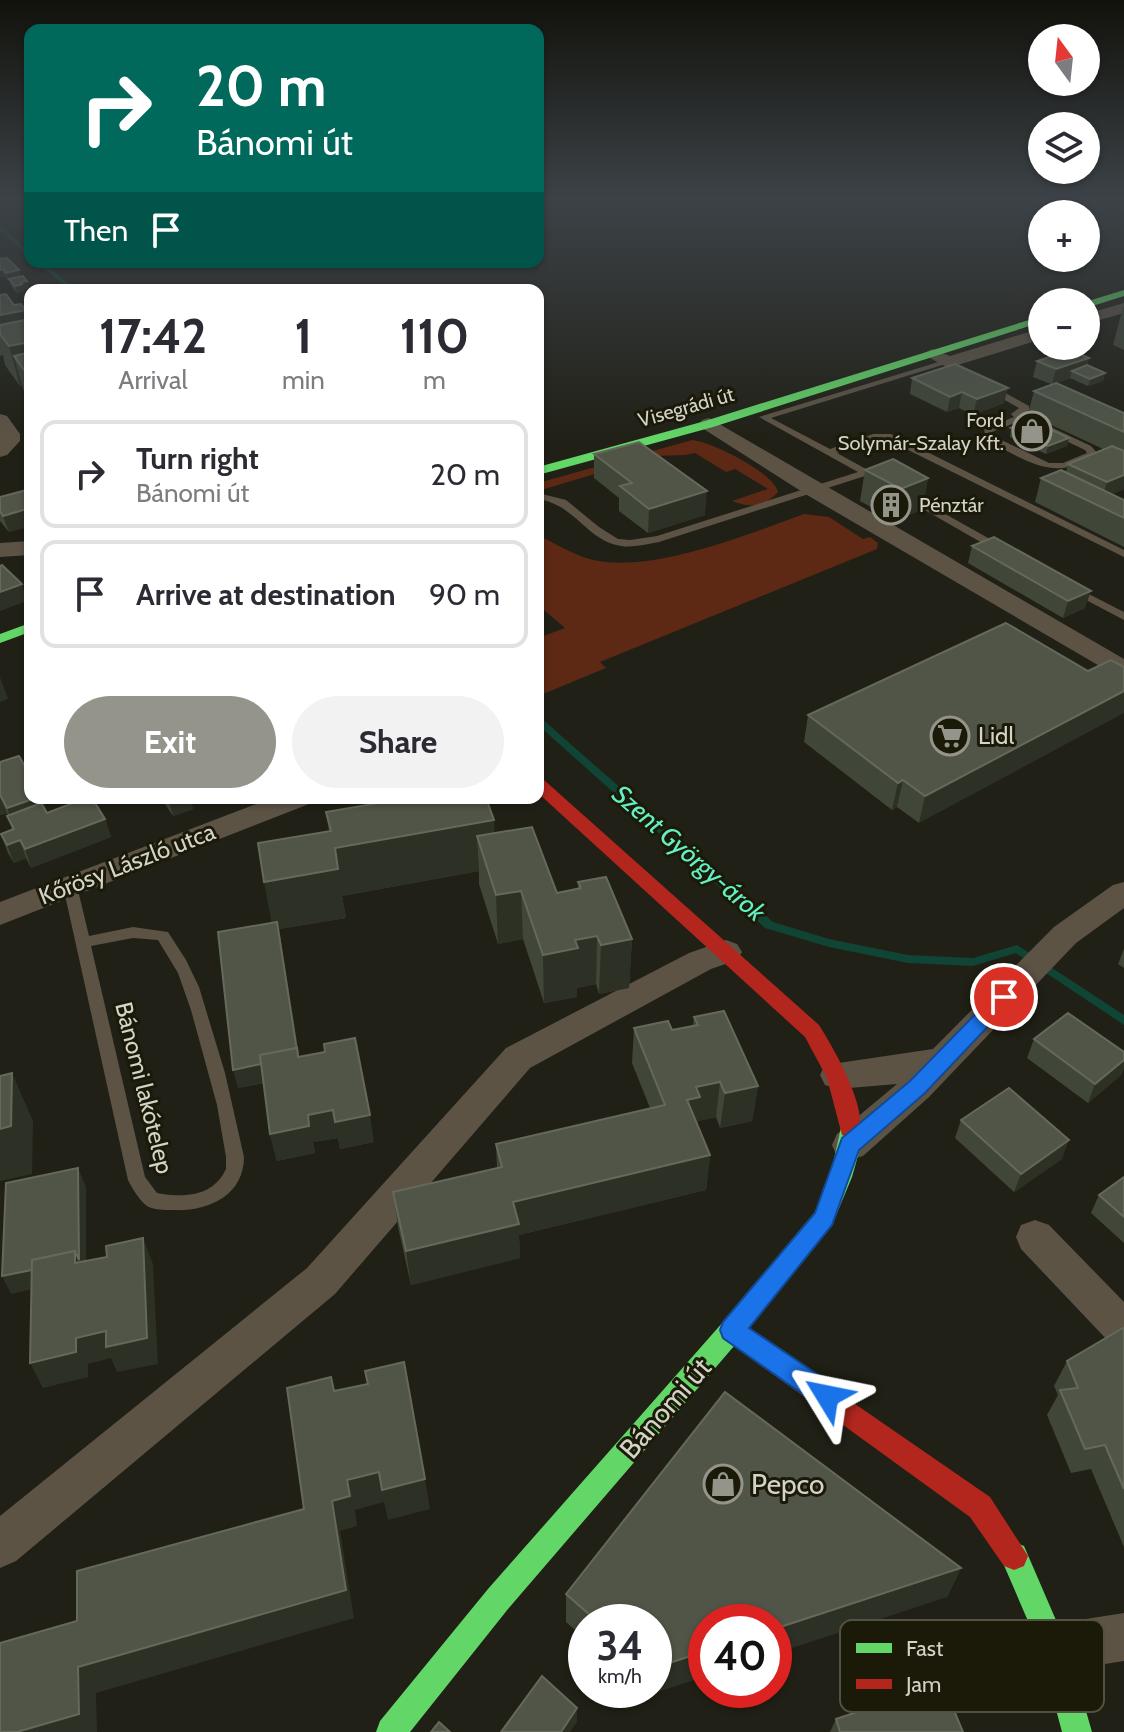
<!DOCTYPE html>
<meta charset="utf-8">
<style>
body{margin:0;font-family:Cabin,sans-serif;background:#f2f2f3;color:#2b2b33;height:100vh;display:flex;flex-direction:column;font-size:30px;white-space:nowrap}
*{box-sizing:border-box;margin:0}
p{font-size:26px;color:#7c7c81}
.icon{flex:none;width:44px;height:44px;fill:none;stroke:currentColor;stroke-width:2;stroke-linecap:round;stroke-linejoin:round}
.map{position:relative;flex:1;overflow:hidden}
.drawer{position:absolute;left:24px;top:284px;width:520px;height:520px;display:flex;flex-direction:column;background:#fff;border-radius:16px;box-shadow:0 2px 6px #0004}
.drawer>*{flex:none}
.banner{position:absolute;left:24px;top:24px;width:520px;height:244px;border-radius:16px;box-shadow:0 2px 6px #0004;background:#00695c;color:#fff;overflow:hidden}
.needle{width:52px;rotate:345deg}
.fabs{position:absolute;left:1028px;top:24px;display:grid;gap:16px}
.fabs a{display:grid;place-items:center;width:72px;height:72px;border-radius:50%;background:#fff;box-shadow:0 2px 6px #0004;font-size:40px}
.speed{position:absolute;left:568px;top:1604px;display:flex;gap:16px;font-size:40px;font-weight:700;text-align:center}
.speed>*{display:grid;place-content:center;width:104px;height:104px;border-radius:50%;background:#fff;box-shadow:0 2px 6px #0004;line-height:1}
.speed small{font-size:20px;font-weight:400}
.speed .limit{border:12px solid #d22;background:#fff;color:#111}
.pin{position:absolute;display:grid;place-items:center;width:68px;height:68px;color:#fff;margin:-34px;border:4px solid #fff;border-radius:50%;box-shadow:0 2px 8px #0007}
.me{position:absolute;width:88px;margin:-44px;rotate:305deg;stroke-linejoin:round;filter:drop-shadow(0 0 6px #0008)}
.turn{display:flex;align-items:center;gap:28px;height:168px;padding:0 40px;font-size:36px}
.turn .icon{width:104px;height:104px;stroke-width:2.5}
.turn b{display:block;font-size:56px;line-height:68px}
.then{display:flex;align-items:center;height:76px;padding:0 40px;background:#0003;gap:16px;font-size:30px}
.eta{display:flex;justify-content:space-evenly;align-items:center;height:136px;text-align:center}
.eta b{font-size:48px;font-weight:700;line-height:56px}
.primary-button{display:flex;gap:16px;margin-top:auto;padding:16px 40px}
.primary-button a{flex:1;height:92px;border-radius:48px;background:#94948a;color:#fff;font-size:32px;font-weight:700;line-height:92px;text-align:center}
.primary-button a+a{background:#f2f2f3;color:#2b2b33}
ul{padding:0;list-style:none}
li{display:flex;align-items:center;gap:24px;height:108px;margin:0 16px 12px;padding:0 24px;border:4px solid #e1e1e2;border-radius:16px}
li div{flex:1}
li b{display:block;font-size:30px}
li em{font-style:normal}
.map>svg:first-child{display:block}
.green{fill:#5d2914}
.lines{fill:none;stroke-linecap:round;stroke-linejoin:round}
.stream{fill:#104435;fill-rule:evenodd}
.lane{fill:#5c5345;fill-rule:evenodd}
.street{fill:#5c5345;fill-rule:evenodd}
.fast{fill:#63d668;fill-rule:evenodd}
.jam{fill:#b3261e;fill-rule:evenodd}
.wall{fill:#404638}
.shaded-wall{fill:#2d3024}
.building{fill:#505547;stroke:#64695c;stroke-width:2}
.route{fill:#1a73e8;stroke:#114b97;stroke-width:2}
.labels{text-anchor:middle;stroke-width:6;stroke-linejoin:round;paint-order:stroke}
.far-street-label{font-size:20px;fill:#d3d3c8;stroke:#1b1a09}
.far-poi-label{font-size:20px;fill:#d3d3c8;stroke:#1b1a09;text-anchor:end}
.poi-label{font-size:24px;fill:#d3d3c8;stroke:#1b1a09;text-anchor:start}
.street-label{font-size:24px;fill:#d3d3c8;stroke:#1b1a09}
.water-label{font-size:26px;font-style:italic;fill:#63f0c4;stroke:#1b1a09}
.near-street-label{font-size:28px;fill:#d3d3c8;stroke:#1b1a09}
.near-poi-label{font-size:28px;fill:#d3d3c8;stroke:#1b1a09;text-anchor:start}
.key{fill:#1b1a09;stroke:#525242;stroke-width:2}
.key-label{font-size:22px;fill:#d3d3c8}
</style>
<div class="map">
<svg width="1124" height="1732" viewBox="0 0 1124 1732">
<rect width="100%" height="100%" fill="#202016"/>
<g class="green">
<path d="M692 440C712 442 773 472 778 492 765 507 749 508 732 501L768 489 735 469 726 472 695 453C680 457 666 454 651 457L538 491V483Z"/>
<path d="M804 514 829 517 863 539 870 537 878 543 877 549 600 662 606 668 538 696V638L565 628 538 605V535C552 542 567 551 583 557 642 578 746 535 804 514Z"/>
</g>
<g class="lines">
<g class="stream">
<path d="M0 226 30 251V256L0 231Z"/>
<path d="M37 262H43L76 290H70Z"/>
<path d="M538 717 541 718 773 922 829 939 908 955 973 958 1017 945 1124 1015V1025L1016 953 973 966 908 963 829 947 765 928 538 725Z"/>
</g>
<g class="lane">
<path d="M945 360 952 362 771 418 830 449 873 434H891L1124 550V557L886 439H877L837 453 884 479V483H878L865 476 659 542C646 544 633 548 621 546 587 541 576 505 538 499V493L566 500 599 527 618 539 630 540 657 536 858 472 759 417Z"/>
<path d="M987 386H993L1029 406V410L1023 414 1091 446 1098 454C1055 484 1026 460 986 440L984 429 1014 417 1011 414 1019 408 987 390ZM1022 420 1085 450 1087 453 1063 463H1049L993 436 992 432Z"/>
<path d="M906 492 1006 548 1007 550 1002 553 998 552 902 497V493Z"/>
<path d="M1073 586 1124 612V620L1069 591 1067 589Z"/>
<path d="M70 881 77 886 89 936 133 927 168 932 186 960 199 987 225 1073 244 1157C244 1196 207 1212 172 1210 165 1210 153 1210 147 1206 140 1201 132 1188 128 1180L63 886ZM133 938 158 940 178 973 191 1010 217 1105 226 1157V1169C213 1197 184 1198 157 1193L145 1177 91 946Z"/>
</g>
<g class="street">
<path d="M1124 303V313L1086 324V314Z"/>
<path d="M1042 328V339L948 368 923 354 932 349 950 356Z"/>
<path d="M0 414 7 416 20 434V441L7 455 0 457Z"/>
<path d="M709 418 1124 659V678L1115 675 807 495 702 428 699 424 702 420Z"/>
<path d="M30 541V555L0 557V543Z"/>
<path d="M272 798H313L309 804 0 925V902Z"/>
<path d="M1124 882V908L1076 943 929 1097 863 1156 850 1160 837 1156 832 1145 837 1134 897 1084 837 1089 825 1085 820 1075 825 1065 933 1049 1054 927 1113 885Z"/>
<path d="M726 940 737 944 742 952 737 960 711 969 530 1068 335 1294 16 1561 0 1568V1516L307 1268 506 1048 689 953Z"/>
<path d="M1035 1220 1049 1225 1124 1302V1349L1110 1343 1021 1249 1016 1237 1021 1225Z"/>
<path d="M1124 1613V1661L1054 1672 1037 1665 1030 1648 1037 1631 1054 1624Z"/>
</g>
<g class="fast">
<path d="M1124 290V296L1086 308 1085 302Z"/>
<path d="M1042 316V322L713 427 538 475V467L705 421Z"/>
<path d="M30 623V632L0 643V634Z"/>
<path d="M850 1120 858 1123 861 1145 852 1177 832 1225 741 1338 508 1609 410 1732H376L380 1721 488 1589 723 1322 815 1212 830 1177 842 1123Z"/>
<path d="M1014 1542 1024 1546 1068 1648 1092 1732H1062L1040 1649 1000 1556 1004 1546Z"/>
</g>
<g class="jam">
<path d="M538 779 544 780 819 1025C833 1047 870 1111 858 1135L850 1138 842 1135 827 1078 805 1037 538 793Z"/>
<path d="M732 1319 990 1497 1028 1556 1024 1566 1014 1570 1004 1566 970 1517 723 1338 720 1330 723 1322Z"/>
</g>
</g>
<g class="wall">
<path d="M0 256 1 259 19 270 20 277 27 281 29 288 24 289V291L17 293 11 286 9 280H8L5 276 0 277Z"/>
<path d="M0 295 14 305 26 310 28 319H30V403L25 395 22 385 20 386 5 365 3 355 0 356Z"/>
<path d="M1123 307H1124V350L1113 345Z"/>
<path d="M1089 358 1087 365 1105 373 1103 381 1088 386 1070 378 1057 383 1124 413V489L1112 494 1124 500V547L1035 502 1041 478 1066 472 1068 464 1103 449 1028 414 1034 391 1051 384 1033 377 1037 361Z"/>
<path d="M912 378 1004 403 973 415 959 408 947 412 910 394Z"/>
<path d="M1011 428 1069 438 1067 446 1046 454 1010 437Z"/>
<path d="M594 454 705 515 648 533 619 511V498L594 478Z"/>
<path d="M865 470 928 478 922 510 895 520 860 501Z"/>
<path d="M30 489V526L9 532 0 521V497Z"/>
<path d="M972 546 1085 608 1063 618 968 563Z"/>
<path d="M1006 623 919 823 897 807 892 810 804 742 808 715Z"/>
<path d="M0 762 30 798H42L47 812 105 819 111 837 31 868 26 858 14 863 8 853 1 834 12 830 7 813 0 815Z"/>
<path d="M161 798H203L191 802 193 809 173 816Z"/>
<path d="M326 812 494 833 557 893 578 889V882L632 939 629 988 599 994 596 984 577 988V997L544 1003 523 939 498 944 479 884V871L342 896 346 918 279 929 299 1057 374 1142 340 1149 338 1138 313 1142 315 1153 277 1161 270 1134 264 1083 238 1088 272 923 329 831Z"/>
<path d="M1124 949V968L1118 964Z"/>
<path d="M694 1017 758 1086 752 1121 720 1128 716 1117 698 1121 697 1124 710 1155 706 1190 519 1235 520 1258 411 1285 398 1227 393 1192 497 1168 496 1144 650 1108 632 1063 634 1028 672 1030 693 1026Z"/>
<path d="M1034 1039 1124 1052V1068L1121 1075 1088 1103 1027 1058Z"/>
<path d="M961 1120 1062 1159 1014 1192 955 1138Z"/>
<path d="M1124 1177V1243L1091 1213 1099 1195Z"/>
<path d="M1124 1329V1547L1091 1469 1071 1473 1047 1415 1058 1395 1054 1386 1067 1361Z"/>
<path d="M961 1568 947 1597 706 1622V1676L647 1695 642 1690H654V1622H586V1640L566 1622V1594Z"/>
<path d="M836 1719 963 1732H830Z"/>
</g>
<g class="shaded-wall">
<path d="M3 269 5 276 0 277V270Z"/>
<path d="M19 270 20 278 8 280 6 273Z"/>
<path d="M27 281 29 288 24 289V291L17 293 15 286 21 282Z"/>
<path d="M26 310 30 326V380L14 356 22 385 20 386 9 346 0 334V315Z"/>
<path d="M1089 358 1085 373 1072 371 1070 378 1052 385 1056 369Z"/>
<path d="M1105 373 1103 381 1088 386 1090 379Z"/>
<path d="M1008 388 1004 403 973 415 977 399Z"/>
<path d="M962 392 959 408 947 412 950 397Z"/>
<path d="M1069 438 1067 446 1046 454 1048 446Z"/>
<path d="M1124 475V489L1102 499 1107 482Z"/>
<path d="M928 478 922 510 895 520 901 489Z"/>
<path d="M707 491 705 515 648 533 649 509Z"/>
<path d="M30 508V526L9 532 3 516Z"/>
<path d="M22 584 27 601 0 611V592Z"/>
<path d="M1091 591 1085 608 1063 618 1068 601Z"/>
<path d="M0 677 8 699 0 702Z"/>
<path d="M1124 691V713L919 823 925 796Z"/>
<path d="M903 780 897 807 892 810 898 783Z"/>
<path d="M0 795 7 813 0 815Z"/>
<path d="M36 798H42L48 815 14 827 7 808Z"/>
<path d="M168 798H203L191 802 193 809 173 816Z"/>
<path d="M105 819 111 837 31 868 25 849Z"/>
<path d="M494 820 496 868 477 836 479 871 342 896 346 918 279 929 304 1085 302 1076 238 1088 233 1070 273 930 264 882 335 848Z"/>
<path d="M20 840 26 858 14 863 7 845Z"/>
<path d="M521 891 523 939 498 944 496 895Z"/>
<path d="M597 936 596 984 577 988V997L544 1003 543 955 575 940Z"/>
<path d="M632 939 629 988 599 994 601 945Z"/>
<path d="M1124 1060V1068L1121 1075 1088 1103 1095 1084Z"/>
<path d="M12 1073 33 1121 32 1174 0 1181V1129Z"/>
<path d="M720 1082 716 1117 698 1121 696 1132 687 1100 696 1087Z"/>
<path d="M758 1086 752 1121 720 1128 725 1093Z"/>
<path d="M333 1110 370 1115 374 1142 340 1149 338 1138 313 1142 315 1153 277 1161 270 1134 308 1115Z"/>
<path d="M1069 1140 1062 1159 1014 1192 1021 1174Z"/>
<path d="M710 1155 706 1190 519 1235 520 1258 411 1285 406 1251 513 1202Z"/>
<path d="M78 1168 86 1187V1289L81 1278 11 1294 2 1276Z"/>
<path d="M143 1238 153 1264 158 1364 117 1372 111 1358 88 1364V1377L43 1388 30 1363 76 1338Z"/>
<path d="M379 1472 425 1479 430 1509 388 1520 384 1502 355 1510 357 1526 340 1531 354 1618 96 1693 97 1732H17L78 1667 332 1501 347 1480Z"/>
<path d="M961 1568 947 1597 774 1654V1629Z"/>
<path d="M706 1651V1676L647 1695 648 1690H654V1668Z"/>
<path d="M577 1708V1722L570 1732H561Z"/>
</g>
<g class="building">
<path d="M7 258 19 270 6 273 3 269 0 270V259Z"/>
<path d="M23 276 27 281 21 282 22 284 15 286 9 279Z"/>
<path d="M6 294 14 305 21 304 26 310 0 315V295Z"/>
<path d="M30 319V342L9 346 0 334V325Z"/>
<path d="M1070 350 1089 358 1056 369 1037 361Z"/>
<path d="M30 352V377H29L14 356Z"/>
<path d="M955 364 1008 388 977 399 962 392 950 397 912 378Z"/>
<path d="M1087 365 1105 373 1090 379 1072 371Z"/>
<path d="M1056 383 1124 413V432L1034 391Z"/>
<path d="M1032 421 1069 438 1048 446 1011 428Z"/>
<path d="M639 442 707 491 649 509 620 486 632 483 594 454Z"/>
<path d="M1112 446 1124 451V475L1107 482 1068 464Z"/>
<path d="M893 459 928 478 901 489 865 470Z"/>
<path d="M1061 470 1124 500V518L1041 478Z"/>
<path d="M30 489V508L3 516 0 511V497Z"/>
<path d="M994 537 1091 591 1068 601 972 546Z"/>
<path d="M2 565 22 584 0 592V566Z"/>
<path d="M1006 623 1088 671 1111 660 1124 667V691L925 796 903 780 898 783 808 715Z"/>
<path d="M19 756 30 775V798H36L7 808 0 795V762Z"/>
<path d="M86 798H92L105 819 25 849 20 840 7 845 1 834 14 829 7 816 41 803 47 813Z"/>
<path d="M408 798H486L494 820 335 848 338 869 264 882 258 843 331 831 326 812Z"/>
<path d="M532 827 557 893 581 888 578 882 606 877 632 939 601 945 597 936 575 940 578 948 543 955 521 891 496 895 477 836Z"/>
<path d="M277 922 298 1057 297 1048 260 1055 261 1064 233 1070 218 932Z"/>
<path d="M724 1011 758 1086 725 1093 720 1082 696 1087 700 1097 687 1100 710 1155 513 1202 519 1224 406 1251 393 1192 502 1167 496 1144 665 1105 634 1028 668 1021 672 1030 698 1025 694 1017Z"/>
<path d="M1068 1013 1124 1052V1060L1095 1084 1034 1039Z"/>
<path d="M355 1038 370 1115 335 1122 333 1110 308 1115 309 1126 270 1134 260 1055 297 1048 298 1057 325 1052 324 1044Z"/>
<path d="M12 1073 11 1126 0 1129V1076Z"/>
<path d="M1009 1088 1069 1140 1021 1174 961 1120Z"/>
<path d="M78 1168 79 1260 75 1251 32 1260V1270L2 1276 6 1183Z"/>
<path d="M1124 1177V1217L1099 1195Z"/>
<path d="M143 1238 147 1338 106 1347V1331L76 1338V1352L30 1363 32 1260 75 1251V1263L107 1257 106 1246Z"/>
<path d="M1123 1328 1124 1329V1489L1105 1445 1085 1449 1060 1390 1078 1388 1067 1361Z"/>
<path d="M404 1362 425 1479 382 1490 379 1472 347 1480 350 1496 332 1501 346 1590 78 1667 79 1714 17 1732H0V1643L77 1621V1571L304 1509 287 1388 331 1377 334 1391 368 1384 365 1371Z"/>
<path d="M725 1392 961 1568 774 1629V1622H706V1651L654 1668V1622H598L566 1594Z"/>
<path d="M542 1676 577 1708 561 1732H501Z"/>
<path d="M943 1684 963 1732H840L836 1719Z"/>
<path d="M439 1722 450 1732H431Z"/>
</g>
<linearGradient id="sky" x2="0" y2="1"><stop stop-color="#12120c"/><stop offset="0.45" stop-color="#3c4247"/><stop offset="1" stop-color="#3c4247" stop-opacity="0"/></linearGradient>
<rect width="1124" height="440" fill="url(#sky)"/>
<path class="route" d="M1004 989 1011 992 1014 997 1011 1002 925 1093 859 1150 832 1225 749 1328 836 1387 840 1396 836 1405 827 1408 818 1405 723 1338 720 1330 723 1322 815 1213 842 1138 910 1081 997 992Z"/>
<defs>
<symbol id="shop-ring" viewBox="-11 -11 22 22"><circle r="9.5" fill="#1b1a09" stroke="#94948a" stroke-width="1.5"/><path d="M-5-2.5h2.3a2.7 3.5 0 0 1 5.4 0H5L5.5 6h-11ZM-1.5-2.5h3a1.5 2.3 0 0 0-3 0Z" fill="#94948a"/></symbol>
<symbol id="building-ring" viewBox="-11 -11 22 22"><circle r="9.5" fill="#1b1a09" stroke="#94948a" stroke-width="1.5"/><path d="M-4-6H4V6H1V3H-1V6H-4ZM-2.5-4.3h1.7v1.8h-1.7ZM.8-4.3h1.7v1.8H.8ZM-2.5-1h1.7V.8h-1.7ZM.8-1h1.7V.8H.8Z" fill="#94948a"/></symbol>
<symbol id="supermarket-ring" viewBox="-11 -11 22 22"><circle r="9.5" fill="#1b1a09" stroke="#94948a" stroke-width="1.5"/><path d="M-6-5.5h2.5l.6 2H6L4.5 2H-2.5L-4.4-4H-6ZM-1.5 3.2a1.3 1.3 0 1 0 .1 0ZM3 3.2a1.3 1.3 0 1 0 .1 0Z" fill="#94948a"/></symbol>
</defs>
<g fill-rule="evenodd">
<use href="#shop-ring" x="1010" y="409" width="44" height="44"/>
<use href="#building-ring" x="869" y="483" width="44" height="44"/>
<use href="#supermarket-ring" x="928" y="714" width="44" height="44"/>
<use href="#shop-ring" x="701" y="1462" width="44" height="44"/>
</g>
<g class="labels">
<g class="far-street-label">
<text transform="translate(686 407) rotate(-16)" y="7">Visegrádi út</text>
</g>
<g class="far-poi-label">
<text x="1004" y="427">Ford<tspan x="1004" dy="23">Solymár-Szalay Kft.</tspan></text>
<text x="919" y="512" text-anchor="start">Pénztár</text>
</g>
<g class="poi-label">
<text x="978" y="744">Lidl</text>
</g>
<g class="street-label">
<text transform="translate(127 864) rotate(-21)" y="8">Kőrösy László utca</text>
<text transform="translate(144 1088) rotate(76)" y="8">Bánomi lakótelep</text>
</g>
<g class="water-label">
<text transform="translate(689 853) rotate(41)" y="9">Szent György-árok</text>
</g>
<g class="near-street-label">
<text transform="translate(665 1408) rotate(-49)" y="10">Bánomi út</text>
</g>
<g class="near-poi-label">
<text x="751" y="1494">Pepco</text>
</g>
</g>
<rect x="840" y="1620" width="264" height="92" rx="12" class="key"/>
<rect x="856" y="1643" width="36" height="10" fill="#63d668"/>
<rect x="856" y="1679" width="36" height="10" fill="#b3261e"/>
<g class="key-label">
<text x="906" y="1656">Fast</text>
<text x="906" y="1692">Jam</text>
</g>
</svg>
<div class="fabs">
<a><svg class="needle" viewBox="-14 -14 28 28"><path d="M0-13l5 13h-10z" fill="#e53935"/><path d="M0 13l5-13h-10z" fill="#7c7c81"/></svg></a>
<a><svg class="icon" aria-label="layers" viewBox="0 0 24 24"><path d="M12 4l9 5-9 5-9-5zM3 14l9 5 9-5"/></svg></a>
<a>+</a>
<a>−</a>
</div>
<div class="speed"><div>34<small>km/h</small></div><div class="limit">40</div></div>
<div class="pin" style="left:1004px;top:997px;background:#d93025"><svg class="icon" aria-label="arrive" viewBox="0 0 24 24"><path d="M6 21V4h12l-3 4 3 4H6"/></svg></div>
<svg class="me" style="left:827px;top:1396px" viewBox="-20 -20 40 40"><path d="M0-17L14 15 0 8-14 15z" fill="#1a73e8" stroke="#fff" stroke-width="4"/></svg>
<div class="banner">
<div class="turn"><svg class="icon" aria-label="right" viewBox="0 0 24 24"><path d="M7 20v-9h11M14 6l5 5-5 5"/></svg><div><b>20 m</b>Bánomi út</div></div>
<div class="then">Then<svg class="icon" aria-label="arrive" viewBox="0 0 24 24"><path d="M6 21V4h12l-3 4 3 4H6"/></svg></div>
</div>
<section class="drawer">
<div class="eta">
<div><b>17:42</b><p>Arrival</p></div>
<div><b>1</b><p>min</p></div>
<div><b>110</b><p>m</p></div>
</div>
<ul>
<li><svg class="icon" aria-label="right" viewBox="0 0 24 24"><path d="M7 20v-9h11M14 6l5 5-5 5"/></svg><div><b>Turn right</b><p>Bánomi út</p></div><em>20 m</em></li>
<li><svg class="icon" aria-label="arrive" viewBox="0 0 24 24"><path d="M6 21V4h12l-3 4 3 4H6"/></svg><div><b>Arrive at destination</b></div><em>90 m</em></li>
</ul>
<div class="primary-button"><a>Exit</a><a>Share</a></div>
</section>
</div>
